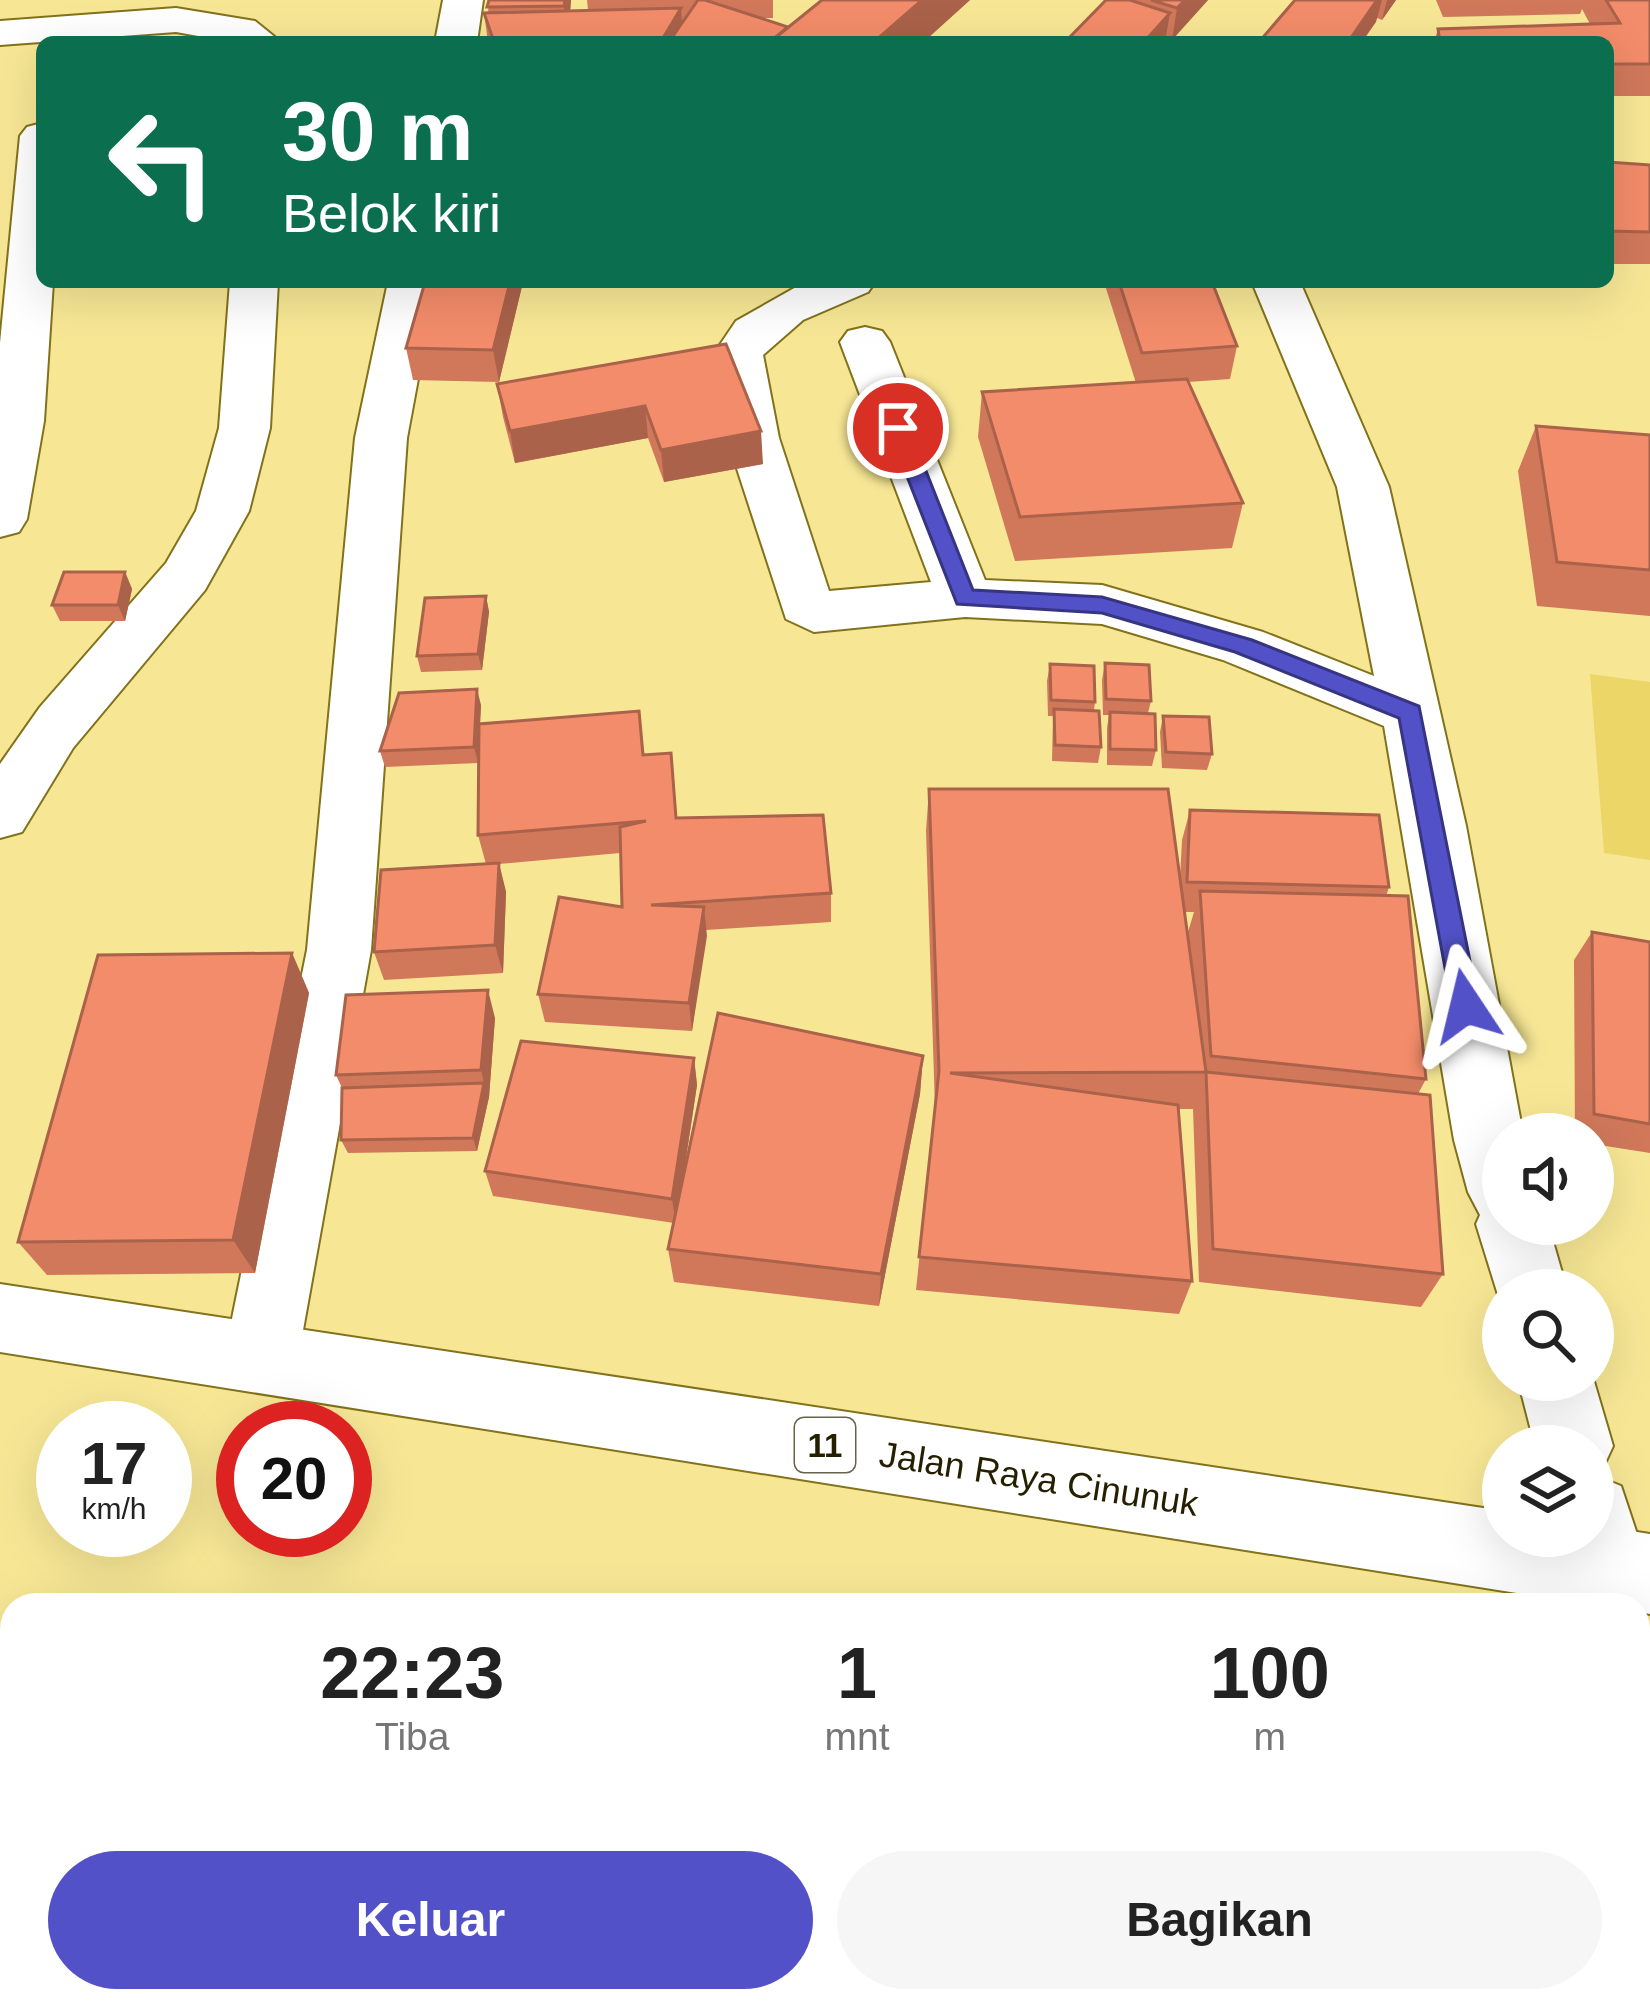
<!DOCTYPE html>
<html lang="id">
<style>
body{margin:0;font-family:Arial,sans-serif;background:#f6f6f6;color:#222;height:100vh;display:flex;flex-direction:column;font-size:45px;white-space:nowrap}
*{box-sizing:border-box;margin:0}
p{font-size:39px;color:#767676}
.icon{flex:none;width:66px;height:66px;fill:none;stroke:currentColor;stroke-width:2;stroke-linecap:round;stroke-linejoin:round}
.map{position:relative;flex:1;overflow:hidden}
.sheet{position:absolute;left:0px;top:1593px;width:1650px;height:420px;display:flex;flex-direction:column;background:#fff;border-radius:36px 36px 0 0;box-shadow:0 12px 48px #0002}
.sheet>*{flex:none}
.guide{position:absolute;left:36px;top:36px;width:1578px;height:252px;border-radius:18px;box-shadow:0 12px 48px #0002;background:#0b6e4f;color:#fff;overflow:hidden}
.fabs{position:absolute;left:1482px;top:1113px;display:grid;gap:24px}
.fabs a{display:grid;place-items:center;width:132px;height:132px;border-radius:50%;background:#fff;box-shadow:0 12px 48px #0002;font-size:60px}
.speed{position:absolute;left:36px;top:1401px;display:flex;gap:24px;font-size:60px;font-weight:700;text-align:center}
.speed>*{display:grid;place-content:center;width:156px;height:156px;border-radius:50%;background:#fff;box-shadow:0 12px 48px #0002;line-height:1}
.speed small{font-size:30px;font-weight:400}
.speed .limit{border:18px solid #d22;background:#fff;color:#111}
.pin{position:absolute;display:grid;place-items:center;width:102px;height:102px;color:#fff;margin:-51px;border:6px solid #fff;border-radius:50%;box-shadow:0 3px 12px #0007}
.me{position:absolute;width:132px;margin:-66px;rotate:350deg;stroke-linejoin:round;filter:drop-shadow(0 0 9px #0008)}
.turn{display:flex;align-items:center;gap:42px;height:252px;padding:0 48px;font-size:54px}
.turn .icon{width:156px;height:156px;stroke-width:2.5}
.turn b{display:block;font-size:84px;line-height:102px}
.eta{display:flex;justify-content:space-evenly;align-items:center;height:204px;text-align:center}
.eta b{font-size:72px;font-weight:700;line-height:84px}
.primary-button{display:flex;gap:24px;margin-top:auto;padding:24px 48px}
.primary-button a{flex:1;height:138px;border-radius:72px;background:#5351c8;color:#fff;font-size:48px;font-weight:700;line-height:138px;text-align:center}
.primary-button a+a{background:#f6f6f6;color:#222}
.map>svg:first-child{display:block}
.green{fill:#ebd667}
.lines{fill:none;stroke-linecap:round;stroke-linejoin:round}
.minor-casing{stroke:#82721b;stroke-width:4}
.highway-casing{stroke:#82721b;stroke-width:4}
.minor{fill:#fff;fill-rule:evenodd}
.highway{fill:#fff;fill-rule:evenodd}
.wall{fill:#d1785b;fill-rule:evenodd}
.shaded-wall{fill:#aa624a}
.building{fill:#f38c6a;stroke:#aa624a;stroke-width:3}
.route{fill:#5351c8;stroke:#363582;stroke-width:3}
.labels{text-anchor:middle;stroke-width:9;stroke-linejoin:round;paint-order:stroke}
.shield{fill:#fff;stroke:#66624c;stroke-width:3}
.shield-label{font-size:33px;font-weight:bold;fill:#251f00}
.street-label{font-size:36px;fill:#251f00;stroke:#fff}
</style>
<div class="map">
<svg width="1650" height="2013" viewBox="0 0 1650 2013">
<rect width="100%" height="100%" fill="#f7e795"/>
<path class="green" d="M1590 674 1650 682V860L1604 853Z"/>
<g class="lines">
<defs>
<g id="minor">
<path d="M443 0H483L477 42H435Z"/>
<path d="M176 8 255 21 281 42H232L176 32 0 45V21Z"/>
<path d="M42 123V282H53L44 421 27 519 19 532 0 537V343L20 136 27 127Z"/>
<path d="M230 282H278L270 428 249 511 205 590 73 748 22 832 0 838V764L40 707 166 563 196 511 219 428Z"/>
<path d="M388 282H436L407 438 371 950 298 1358 288 1383 261 1393 234 1383 224 1358 307 950 355 438Z"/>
<path d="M805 282H875L868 292 803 320 763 355 779 438 829 591 931 582 840 342 848 331 865 327 882 331 890 342 985 580 1102 585 1263 632 1374 676 1337 487 1252 282H1300L1389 487 1466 826 1523 1134H1503V1224H1548L1567 1290H1503V1311L1476 1224 1480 1215 1468 1192 1454 1140 1384 726 1223 660 1102 624 965 617 814 632 786 619 727 438 713 355 736 321Z"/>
<path d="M1593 1378 1613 1446 1601 1472 1594 1475 1621 1486 1648 1567 1636 1595 1613 1605 1580 1595 1559 1536H1593V1446H1535L1518 1380Z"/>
<path d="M1212 2001H1364L1369 2013H1217Z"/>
</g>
<path id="highway" d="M0 1284 1503 1511V1536H1593V1525L1650 1534V1614L1638 1612V1605H1592L0 1352Z"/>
</defs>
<use href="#minor" class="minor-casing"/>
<use href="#highway" class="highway-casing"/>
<use href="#minor" class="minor"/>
<use href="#highway" class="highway"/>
</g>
<g class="wall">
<path d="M489 0H571L570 11 588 10 587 0H773V18H761L788 27 822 0H970L924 42H488L484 13H488Z"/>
<path d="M1106 0H1208L1172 40 1166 38 1165 42H1065Z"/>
<path d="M1295 0H1396L1382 20 1377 18 1362 42H1259Z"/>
<path d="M1436 0H1650V96H1608V42H1434L1438 29 1590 24 1582 9 1580 14 1443 17Z"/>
<path d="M1608 162 1650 165V264H1608Z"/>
<path d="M523 282 499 382 413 380 406 348Z"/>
<path d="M586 282H708L707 287Z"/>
<path d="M1104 282H1212L1237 346 1230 379 1188 382 1243 503 1232 548 1015 561 978 437 982 392 1136 383Z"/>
<path d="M726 344 763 464 664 482 648 438 515 463 503 417 497 384Z"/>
<path d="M1536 426 1650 435V616L1537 606 1518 471Z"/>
<path d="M125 572 132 589 125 621H60L52 605Z"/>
<path d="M486 596 489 612 482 670 421 672 417 656Z"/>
<path d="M1105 663 1151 701 1148 713 1156 750 1152 766 1107 765V728L1109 715H1103L1102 680Z"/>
<path d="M1050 664 1095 702 1094 710 1101 747 1098 763 1052 761 1053 716H1048L1047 681Z"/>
<path d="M481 705 480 724 644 755 677 818 831 893V922L706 930 692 1031 545 1022 538 994 622 907 620 853 499 864 506 892 503 973 384 980 374 952 486 864 478 835 479 738 478 763 385 767 380 751Z"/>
<path d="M1163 716 1212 754 1207 770 1162 768 1160 732Z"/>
<path d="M929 789 1180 878 1182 840 1190 810 1389 887 1386 896 1426 1079 1418 1094 1443 1274 1421 1307 1199 1282 1193 1109 1198 1094 1193 1109H1178L1192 1281 1179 1314 916 1290 935 1108 926 831ZM1185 912H1194L1188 932Z"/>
<path d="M1592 932 1650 942V1153L1593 1144V1134H1575L1574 960Z"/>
<path d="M292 953 309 993 255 1273 47 1275 18 1242Z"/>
<path d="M495 1018 489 1097 477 1151 348 1153 341 1140 342 1088 336 1075Z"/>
<path d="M923 1056 920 1094 879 1306 674 1282 668 1249 674 1223 493 1196 485 1171 694 1058 697 1085 683 1178Z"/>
</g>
<g class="shaded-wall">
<path d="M565 0H571L568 37 564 6Z"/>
<path d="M922 0H970L923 42H874Z"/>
<path d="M1185 0H1208L1172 40 1177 8Z"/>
<path d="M1377 0H1382L1376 22 1362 42H1348Z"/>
<path d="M1387 0H1396L1382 20Z"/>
<path d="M681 8 683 40 671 39V42H663V38Z"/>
<path d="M1170 13 1165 42H1144Z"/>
<path d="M510 282H523L499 382 493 350Z"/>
<path d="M645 406 648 438 515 463 510 431Z"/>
<path d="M761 431 763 464 664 482 661 450Z"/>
<path d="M125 572 132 589 125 621 118 605Z"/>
<path d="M486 596 489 612 482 670 478 654Z"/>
<path d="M477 689 481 705 478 763 474 747Z"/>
<path d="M499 863 506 892 503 973 495 945Z"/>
<path d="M704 907 707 936 692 1031 689 1003Z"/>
<path d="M292 953 309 993 255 1273 233 1240Z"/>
<path d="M488 990 495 1018 489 1097 477 1151 473 1138 484 1083 481 1070Z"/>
<path d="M923 1056 920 1094 879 1306 881 1274Z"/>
<path d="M694 1058 697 1085 676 1224 672 1199Z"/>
<path d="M92 2001H127L123 2013H88Z"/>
<path d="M357 2001H374L371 2013H354Z"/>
</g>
<g class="building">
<path d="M489 0H565L564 6 487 7Z"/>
<path d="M698 0H705L788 27 770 42H676L671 39Z"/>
<path d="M822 0H922L874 42H770Z"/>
<path d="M1106 0H1130L1170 13 1144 42H1065Z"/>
<path d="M1151 0H1185L1177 8Z"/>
<path d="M1295 0H1377L1348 42H1259Z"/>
<path d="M1606 0H1650V64H1608V42H1440L1438 29 1620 23Z"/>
<path d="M681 8 663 38 493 39 484 13Z"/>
<path d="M1608 162 1650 165V232L1608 231Z"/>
<path d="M425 282H510L493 350 406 348Z"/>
<path d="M1119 282H1212L1237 346 1142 353Z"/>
<path d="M726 344 761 431 661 450 645 406 510 431 497 384Z"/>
<path d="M1187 379 1243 503 1020 517 982 392Z"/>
<path d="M1536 426 1650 435V570L1557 562Z"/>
<path d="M64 572H125L118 605H52Z"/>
<path d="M486 596 478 654 417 656 425 598Z"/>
<path d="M1105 663 1149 665 1151 701 1106 699Z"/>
<path d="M1050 664 1094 666 1095 702 1051 700Z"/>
<path d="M477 689 474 747 380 751 399 693Z"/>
<path d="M1054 709 1099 711 1101 747 1055 745Z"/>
<path d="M639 711 643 755 671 753 676 818 823 815 831 893 651 905 704 907 689 1003 538 994 559 897 622 907 620 827 646 821 478 835 479 724Z"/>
<path d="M1110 712 1155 714 1156 750 1110 749Z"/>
<path d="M1163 716 1209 717 1212 754 1166 752Z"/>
<path d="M929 789H1168L1206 1072 950 1073 1178 1105 1192 1281 919 1257 939 1071Z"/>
<path d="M1190 810 1379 815 1389 887 1187 882Z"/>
<path d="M499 863 495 945 374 952 381 870Z"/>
<path d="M1200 891 1408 896 1426 1079 1211 1056Z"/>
<path d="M1592 932 1650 942V1124L1594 1114Z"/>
<path d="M292 953 233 1240 18 1242 98 955Z"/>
<path d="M488 990 481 1070 336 1075 346 995Z"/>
<path d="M718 1013 923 1056 881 1274 668 1249Z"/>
<path d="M521 1041 694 1058 672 1199 485 1171Z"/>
<path d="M1206 1072 1430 1095 1443 1274 1213 1249Z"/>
<path d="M484 1083 473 1138 341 1140 342 1088Z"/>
<path d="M0 1823 12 1825V2001H92L88 2013H0Z"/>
<path d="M243 2001H357L354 2013H239Z"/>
<path d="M590 2001H1027L1077 2013H587Z"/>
</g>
<path class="route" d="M898 421 909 428 973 590 1102 597 1252 640 1419 706 1479 1006 1475 1014 1466 1017 1452 1006 1399 718 1235 652 1102 613 957 604 888 428Z"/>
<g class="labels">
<rect class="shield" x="795" y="1418" width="60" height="54" rx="9"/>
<g class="shield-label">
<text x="825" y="1457">11</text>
</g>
<g class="street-label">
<text transform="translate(1039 1478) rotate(9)" y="13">Jalan Raya Cinunuk</text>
</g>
</g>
</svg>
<div class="fabs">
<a><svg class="icon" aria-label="sound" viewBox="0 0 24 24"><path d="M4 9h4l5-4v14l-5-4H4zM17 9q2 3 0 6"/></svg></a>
<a><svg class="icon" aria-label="search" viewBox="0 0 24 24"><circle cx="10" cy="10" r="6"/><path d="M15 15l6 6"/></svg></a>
<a><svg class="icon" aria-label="layers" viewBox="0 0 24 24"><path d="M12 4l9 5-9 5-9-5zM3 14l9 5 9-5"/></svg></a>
</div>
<div class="speed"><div>17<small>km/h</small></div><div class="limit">20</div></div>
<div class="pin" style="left:898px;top:428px;background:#d93025"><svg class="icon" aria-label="arrive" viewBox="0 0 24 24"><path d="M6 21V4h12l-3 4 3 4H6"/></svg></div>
<svg class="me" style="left:1466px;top:1006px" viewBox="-20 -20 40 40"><path d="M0-17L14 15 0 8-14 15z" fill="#5351c8" stroke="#fff" stroke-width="4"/></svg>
<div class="guide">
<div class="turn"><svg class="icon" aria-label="left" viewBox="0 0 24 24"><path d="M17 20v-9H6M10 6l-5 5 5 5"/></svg><div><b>30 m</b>Belok kiri</div></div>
</div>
<section class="sheet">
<div class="eta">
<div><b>22:23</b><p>Tiba</p></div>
<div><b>1</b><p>mnt</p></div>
<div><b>100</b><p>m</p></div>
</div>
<div class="primary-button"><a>Keluar</a><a>Bagikan</a></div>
</section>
</div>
